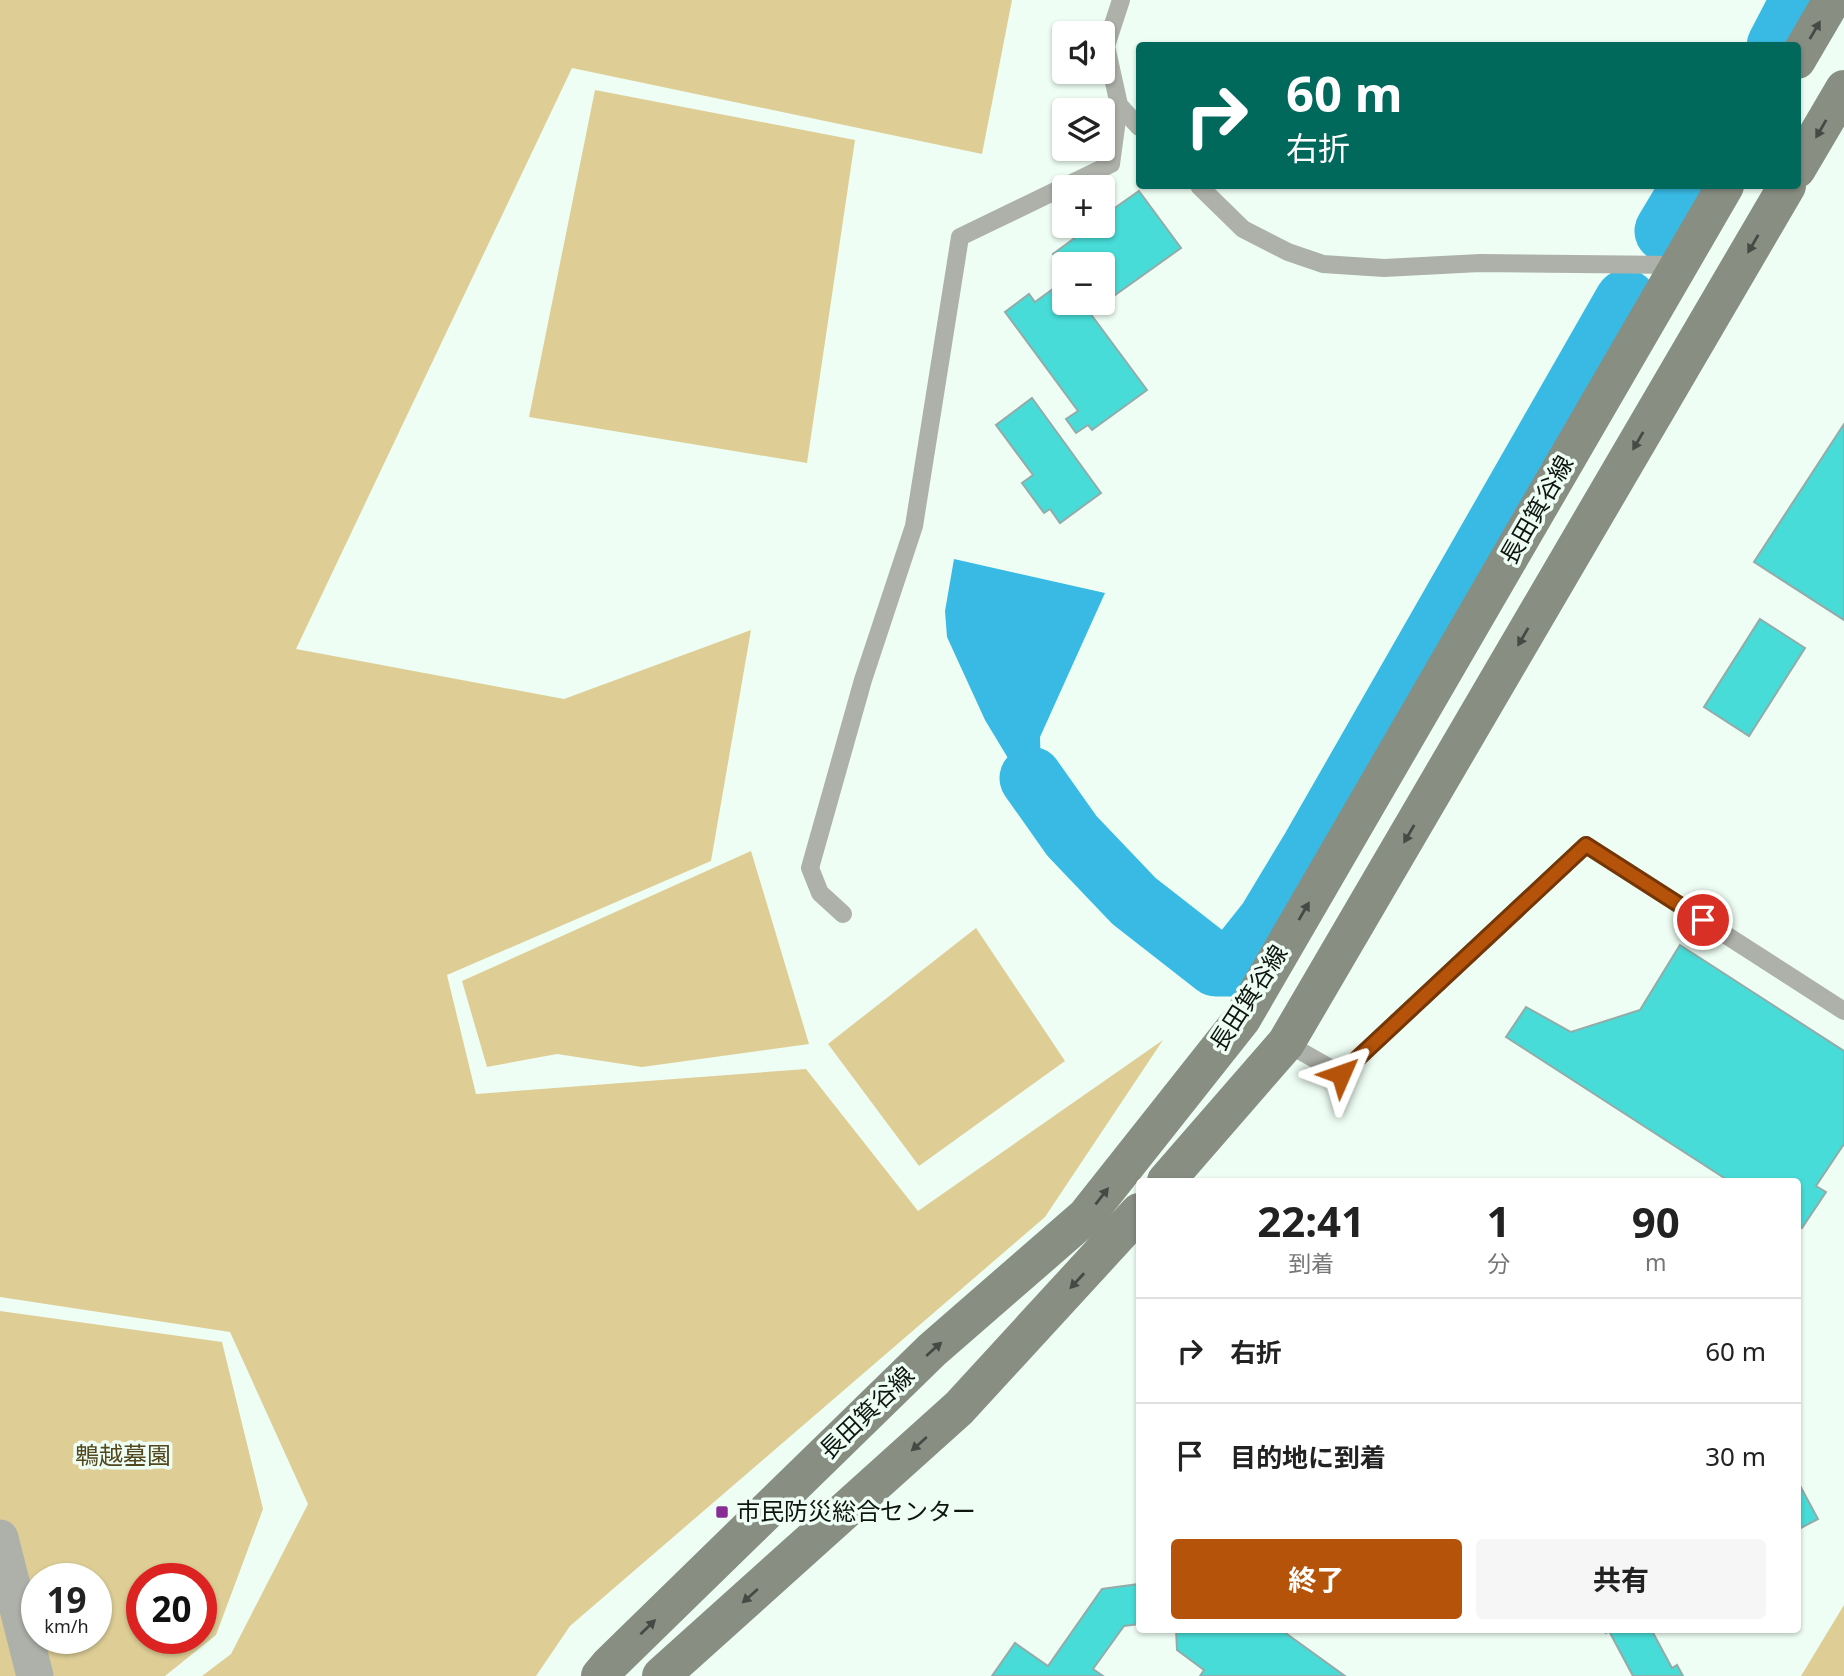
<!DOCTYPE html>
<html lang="ja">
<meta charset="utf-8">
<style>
body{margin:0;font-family:"Noto Sans","Noto Sans JP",sans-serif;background:#f6f6f6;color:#222;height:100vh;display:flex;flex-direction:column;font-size:26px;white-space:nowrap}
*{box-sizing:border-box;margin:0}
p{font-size:23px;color:#767676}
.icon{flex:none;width:38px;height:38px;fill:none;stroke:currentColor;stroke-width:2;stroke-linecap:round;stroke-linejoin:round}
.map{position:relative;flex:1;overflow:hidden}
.panel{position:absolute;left:1136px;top:1178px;width:665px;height:455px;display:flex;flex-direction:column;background:#fff;border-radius:7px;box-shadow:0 2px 5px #0004}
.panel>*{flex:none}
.hud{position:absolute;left:1136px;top:42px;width:665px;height:147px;border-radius:7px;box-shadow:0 2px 5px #0004;background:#00695c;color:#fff;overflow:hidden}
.buttons{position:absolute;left:1052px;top:21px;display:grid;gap:14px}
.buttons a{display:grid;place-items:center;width:63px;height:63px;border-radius:7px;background:#fff;box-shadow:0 2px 5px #0004;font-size:35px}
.speed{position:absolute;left:21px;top:1563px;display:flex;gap:14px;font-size:35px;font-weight:700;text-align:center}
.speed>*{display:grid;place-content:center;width:91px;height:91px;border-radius:50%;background:#fff;box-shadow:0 2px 5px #0004;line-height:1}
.speed small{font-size:18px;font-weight:400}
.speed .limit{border:10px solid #d22;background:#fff;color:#111}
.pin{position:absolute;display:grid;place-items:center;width:60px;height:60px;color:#fff;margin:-30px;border:4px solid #fff;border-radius:50%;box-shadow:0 2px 7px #0007}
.me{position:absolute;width:77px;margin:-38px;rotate:47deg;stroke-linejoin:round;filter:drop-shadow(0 0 5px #0008)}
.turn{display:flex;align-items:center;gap:24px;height:147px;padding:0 35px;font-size:32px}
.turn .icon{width:91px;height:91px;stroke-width:2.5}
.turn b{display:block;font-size:49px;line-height:60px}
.eta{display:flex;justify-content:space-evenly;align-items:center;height:119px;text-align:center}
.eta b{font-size:42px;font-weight:700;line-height:49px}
.button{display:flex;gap:14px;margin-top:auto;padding:14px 35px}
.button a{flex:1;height:80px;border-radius:7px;background:#b45309;color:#fff;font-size:28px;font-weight:700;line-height:80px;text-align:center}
.button a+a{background:#f6f6f6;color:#222}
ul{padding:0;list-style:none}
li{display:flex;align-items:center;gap:21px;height:105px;padding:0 35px;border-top:2px solid #e0e0e0}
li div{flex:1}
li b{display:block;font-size:26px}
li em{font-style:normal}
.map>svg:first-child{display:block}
.green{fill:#dece96;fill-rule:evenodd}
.water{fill:#39bae4}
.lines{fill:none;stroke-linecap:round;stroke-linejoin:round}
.river{stroke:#39bae4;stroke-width:63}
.building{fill:#47dcd7;stroke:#93aba9;stroke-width:2}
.lane{stroke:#adb1a9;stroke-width:18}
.street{stroke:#adb1a9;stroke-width:37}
.secondary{stroke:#888e82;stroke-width:38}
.oneway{fill:#454b44}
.route-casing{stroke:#753606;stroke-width:18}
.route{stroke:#b45309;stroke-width:12}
.poi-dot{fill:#882c96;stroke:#eefef4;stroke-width:2.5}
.labels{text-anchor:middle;stroke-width:7;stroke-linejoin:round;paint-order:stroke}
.street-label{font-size:24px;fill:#0e1511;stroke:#eefef4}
.park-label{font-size:24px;fill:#52471d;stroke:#eefef4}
.poi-label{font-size:24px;fill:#0e1511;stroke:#eefef4;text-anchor:start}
</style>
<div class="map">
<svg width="1844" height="1676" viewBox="0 0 1844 1676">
<rect width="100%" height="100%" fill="#eefef4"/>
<g class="green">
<path d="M0 0H1012L982 154 572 68 296 649 564 699 751 630 711 861 447 975 476 1094 806 1069 918 1211 1163 1040 1045 1217 570 1626 536 1676H202L231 1654 308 1504 230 1332 0 1297Z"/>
<path d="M595 90 855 140 807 463 529 417Z"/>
<path d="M751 851 809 1044 642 1067 557 1054 487 1067 462 981Z"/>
<path d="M976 928 1065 1061 919 1166 828 1044Z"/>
<path d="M0 1311 222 1342 263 1509 216 1635 165 1676H0ZM37 1578H96V1638H37ZM142 1578H201V1638H142Z"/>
<path d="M1844 1605V1676H1801Z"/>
</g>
<path class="water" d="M954 559 1105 593 1040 737 1041 772 1023 783 985 720 947 637 945 611Z"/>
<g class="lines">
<g class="river">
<path d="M1778 46 1802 0"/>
<path d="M1666 231 1693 186"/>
<path d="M1031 778 1072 836 1134 901 1216 965H1234L1269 921 1313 848 1626 301"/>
</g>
</g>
<g class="building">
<path d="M1139 191 1181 248 1090 313 1147 390 1092 430 1088 425 1076 433 1066 419 1078 411 1005 312 1029 294 1035 302 1057 286 1064 296V303H1102V264H1064V269L1053 254 1091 226H1102V217Z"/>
<path d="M1032 398 1101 493 1060 523 1050 509 1044 513 1022 483 1033 475 996 425Z"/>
<path d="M1844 424V620L1754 562Z"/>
<path d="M1760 619 1805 648 1749 736 1704 707Z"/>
<path d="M1680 945 1844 1051V1144L1816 1186 1826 1192 1802 1228 1797 1226V1181H1729L1506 1037 1526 1007 1571 1032 1640 1010Z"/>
<path d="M1797 1480 1818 1519 1797 1530Z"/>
<path d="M1139 1584V1624L1124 1626 1093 1669 1103 1676H992L1015 1643 1048 1666 1102 1589Z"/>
<path d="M1176 1629H1280L1345 1676H1200L1204 1670 1177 1650Z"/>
<path d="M1603 1629H1651L1672 1668 1677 1665 1683 1676H1633L1609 1631 1606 1633Z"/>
</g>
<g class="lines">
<g class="lane">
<path d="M1121 0 1106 46 1119 105 1139 127"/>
<path d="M1199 186 1243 229 1288 252 1323 264 1384 268 1480 263 1678 265"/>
<path d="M843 914 820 893 810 868 863 680 914 526 960 237 1111 164 1119 105"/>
<path d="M1286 1043 1341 1074 1586 845 1844 1011"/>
</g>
<path class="street" d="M0 1538 35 1676"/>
<g class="secondary">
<path d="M1797 60 1832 0"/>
<path d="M1797 169 1844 89"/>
<path d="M1166 1181 1286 1043 1787 186"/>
<path d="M600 1676 610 1664 932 1350 1086 1216 1242 1019 1725 186"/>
<path d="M661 1676 959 1408 1139 1212"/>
</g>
</g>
<defs><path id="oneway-solid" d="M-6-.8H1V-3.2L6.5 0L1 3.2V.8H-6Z" transform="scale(1.75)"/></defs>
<g class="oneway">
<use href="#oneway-solid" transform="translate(1815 30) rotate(-60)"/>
<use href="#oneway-solid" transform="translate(1821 129) rotate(120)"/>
<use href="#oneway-solid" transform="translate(1753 244) rotate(120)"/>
<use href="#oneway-solid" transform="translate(1638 441) rotate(120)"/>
<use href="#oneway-solid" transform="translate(1523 637) rotate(120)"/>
<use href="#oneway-solid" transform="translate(1409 834) rotate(120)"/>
<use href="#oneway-solid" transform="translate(1304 911) rotate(-60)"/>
<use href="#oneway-solid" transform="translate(1102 1196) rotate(-52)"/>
<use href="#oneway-solid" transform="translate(1077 1281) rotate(133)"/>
<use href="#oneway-solid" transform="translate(934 1349) rotate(-42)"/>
<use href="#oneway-solid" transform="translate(919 1444) rotate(138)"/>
<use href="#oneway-solid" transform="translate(750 1596) rotate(138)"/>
<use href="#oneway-solid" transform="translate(648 1627) rotate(-44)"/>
</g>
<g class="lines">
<defs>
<path id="route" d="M1341 1074 1586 845 1703 920"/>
</defs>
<use href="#route" class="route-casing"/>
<use href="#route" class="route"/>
</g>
<rect class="poi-dot" x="715" y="1505" width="14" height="14" rx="3.5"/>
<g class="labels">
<g class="street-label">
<text transform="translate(1537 510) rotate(-60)" y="8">長田箕谷線</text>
<text transform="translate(1249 998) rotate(-57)" y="8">長田箕谷線</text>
<text transform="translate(867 1413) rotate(-44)" y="8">長田箕谷線</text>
</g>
<g class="park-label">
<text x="123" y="1464">鵯越墓園</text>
</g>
<g class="poi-label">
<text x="736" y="1520">市民防災総合センター</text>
</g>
</g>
</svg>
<div class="buttons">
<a><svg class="icon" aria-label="sound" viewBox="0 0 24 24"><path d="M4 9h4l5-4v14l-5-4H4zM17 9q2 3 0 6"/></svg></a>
<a><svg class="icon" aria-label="layers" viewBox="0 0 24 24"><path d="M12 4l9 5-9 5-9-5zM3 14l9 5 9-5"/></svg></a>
<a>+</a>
<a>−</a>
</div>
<div class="speed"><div>19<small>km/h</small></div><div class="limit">20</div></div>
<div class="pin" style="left:1703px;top:920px;background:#d93025"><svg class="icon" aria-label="arrive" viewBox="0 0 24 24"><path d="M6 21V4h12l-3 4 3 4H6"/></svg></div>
<svg class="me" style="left:1341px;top:1074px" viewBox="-20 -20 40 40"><path d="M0-17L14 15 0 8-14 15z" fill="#b45309" stroke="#fff" stroke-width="4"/></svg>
<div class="hud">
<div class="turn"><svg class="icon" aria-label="right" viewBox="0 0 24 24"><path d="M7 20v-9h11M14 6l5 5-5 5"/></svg><div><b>60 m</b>右折</div></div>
</div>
<section class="panel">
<div class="eta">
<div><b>22:41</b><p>到着</p></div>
<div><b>1</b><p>分</p></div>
<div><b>90</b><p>m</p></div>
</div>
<ul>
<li><svg class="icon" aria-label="right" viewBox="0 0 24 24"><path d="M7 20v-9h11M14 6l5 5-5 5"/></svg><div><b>右折</b></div><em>60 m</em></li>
<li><svg class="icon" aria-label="arrive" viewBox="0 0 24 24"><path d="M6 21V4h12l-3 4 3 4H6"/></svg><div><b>目的地に到着</b></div><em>30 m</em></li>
</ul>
<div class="button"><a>終了</a><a>共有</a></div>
</section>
</div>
